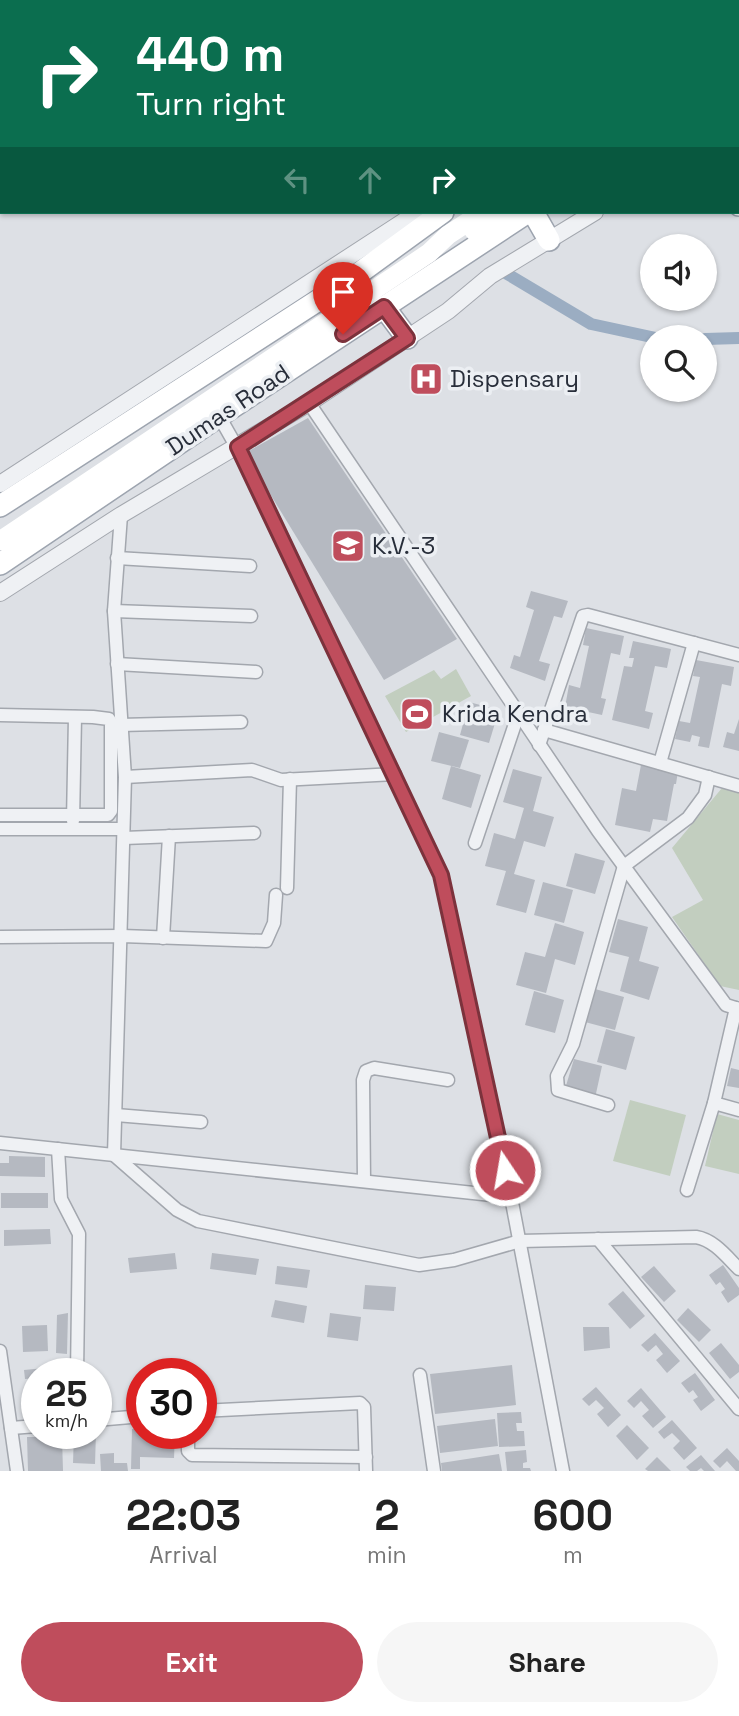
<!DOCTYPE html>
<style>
body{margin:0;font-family:"Space Grotesk",sans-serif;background:#f6f6f6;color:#222;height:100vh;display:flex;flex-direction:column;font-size:26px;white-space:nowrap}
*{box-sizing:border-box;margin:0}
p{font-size:23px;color:#767676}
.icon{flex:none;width:38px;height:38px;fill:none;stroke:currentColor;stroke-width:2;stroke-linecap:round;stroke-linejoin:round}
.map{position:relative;height:1471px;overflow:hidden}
.details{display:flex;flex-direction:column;background:#fff;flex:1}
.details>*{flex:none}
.hud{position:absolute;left:0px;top:0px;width:740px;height:214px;box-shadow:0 2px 5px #0004;background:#0b6e4f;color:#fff;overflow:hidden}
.controls{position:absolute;left:640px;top:234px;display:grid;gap:14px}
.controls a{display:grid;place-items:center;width:77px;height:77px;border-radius:50%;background:#fff;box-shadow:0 2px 5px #0004;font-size:35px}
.speed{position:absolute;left:21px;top:1358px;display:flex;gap:14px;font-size:35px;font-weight:700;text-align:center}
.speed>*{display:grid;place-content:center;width:91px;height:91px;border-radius:50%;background:#fff;box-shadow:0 2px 5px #0004;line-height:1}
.speed small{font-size:18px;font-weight:400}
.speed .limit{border:10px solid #d22;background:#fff;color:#111}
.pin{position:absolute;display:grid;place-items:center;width:60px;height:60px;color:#fff;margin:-72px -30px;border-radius:50% 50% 50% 0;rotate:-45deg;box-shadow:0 0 7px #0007}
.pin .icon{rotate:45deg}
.me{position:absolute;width:77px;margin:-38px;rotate:348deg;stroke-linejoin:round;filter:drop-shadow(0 0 5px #0008)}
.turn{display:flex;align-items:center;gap:24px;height:147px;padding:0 21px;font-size:32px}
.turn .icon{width:91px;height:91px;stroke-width:2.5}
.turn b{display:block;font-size:49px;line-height:60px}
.lanes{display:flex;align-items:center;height:66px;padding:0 21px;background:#0003;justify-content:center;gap:35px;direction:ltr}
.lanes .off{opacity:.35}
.eta{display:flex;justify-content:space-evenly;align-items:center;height:119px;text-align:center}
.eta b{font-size:42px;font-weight:600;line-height:49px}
.action{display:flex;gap:14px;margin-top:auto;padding:14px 21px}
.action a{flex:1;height:80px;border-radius:42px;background:#bf4d5c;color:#fff;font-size:28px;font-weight:600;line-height:80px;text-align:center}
.action a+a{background:#f6f6f6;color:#222}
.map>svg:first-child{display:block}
.green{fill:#c2cebf}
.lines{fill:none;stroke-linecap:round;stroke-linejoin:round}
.canal{stroke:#9badc2;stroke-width:12}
.building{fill:#b5b9c1}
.minor-casing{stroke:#a3a7ae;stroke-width:15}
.tertiary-casing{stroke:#a3a7ae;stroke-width:18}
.primary-casing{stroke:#9da4af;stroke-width:24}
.trunk-casing{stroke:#868d9a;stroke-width:24}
.minor{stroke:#eff1f4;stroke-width:12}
.tertiary{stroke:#eff1f4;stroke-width:16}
.secondary{stroke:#fff;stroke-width:19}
.primary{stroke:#fff;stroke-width:21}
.trunk{stroke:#fff;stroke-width:21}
.route-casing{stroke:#7c323c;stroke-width:18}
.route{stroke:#bf4d5c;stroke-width:12}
.labels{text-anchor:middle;stroke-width:7;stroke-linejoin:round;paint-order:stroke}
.poi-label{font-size:24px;fill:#282e3a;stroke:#eceff3;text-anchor:start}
.street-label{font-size:24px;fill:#282e3a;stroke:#eceff3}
</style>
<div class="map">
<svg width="739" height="1471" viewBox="0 0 739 1471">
<rect width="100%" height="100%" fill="#dde0e5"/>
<g class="green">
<path d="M456 669 471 696 406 732 385 696 434 670 441 679Z"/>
<path d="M722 788 739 793V990L720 986 672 917 703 900 672 848Z"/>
<path d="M630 1100 686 1115 670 1176 613 1161Z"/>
<path d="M717 1114 739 1120V1174L705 1166Z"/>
</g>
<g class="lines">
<g class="canal">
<path d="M152 0 155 2"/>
<path d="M504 272 591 324 656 338"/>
<path d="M705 339 739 338"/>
</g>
</g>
<g class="building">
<path d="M308 418 457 639 384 680 245 453Z"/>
<path d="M531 591 568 601 562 618 554 616 539 661 550 664 545 681 510 668 514 655 520 657 534 610 526 607Z"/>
<path d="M586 628 624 636 620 655 611 653 601 698 606 699 602 715 565 707 569 685 580 688 589 646 583 645Z"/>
<path d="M633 641 671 649 667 668 655 666 645 711 653 713 649 729 612 720 624 666 632 667 634 658H629Z"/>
<path d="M696 660 734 667 731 686 722 684 709 748 698 746 700 737 692 735 690 742 675 739 679 721 690 723 700 677 693 676Z"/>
<path d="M469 702 499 710 489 743 460 735Z"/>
<path d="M739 719V751L723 747 727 732 734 734Z"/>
<path d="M439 732 469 740 460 768 431 761Z"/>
<path d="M641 765 678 771 676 784H674L667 821 653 819 650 832 615 825 622 788 636 791Z"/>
<path d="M451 766 481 775 471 808 442 799Z"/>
<path d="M513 769 542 777 533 811 554 817 545 847 524 841 514 874 535 880 526 913 496 905 506 871 485 866 494 833 515 839 524 808 503 802Z"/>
<path d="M575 853 605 861 595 894 566 886Z"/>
<path d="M543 882 573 890 564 923 534 915Z"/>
<path d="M618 919 648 927 639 961 659 967 649 1000 620 991 629 957 609 952Z"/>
<path d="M555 923 584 932 575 965 555 959 546 993 516 985 525 952 545 957Z"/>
<path d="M595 989 624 997 615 1030 585 1022Z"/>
<path d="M534 991 564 1000 555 1033 525 1025Z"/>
<path d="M606 1029 635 1037 626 1070 597 1062Z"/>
<path d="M574 1059 602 1066 595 1098 565 1089Z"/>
<path d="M731 1068 739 1070V1088L727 1086Z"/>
<path d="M9 1156 45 1157V1177L0 1176V1163H9Z"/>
<rect x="1" y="1193" width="47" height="15"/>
<path d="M50 1229 51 1244 4 1246V1230Z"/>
<path d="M175 1253 177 1269 130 1273 128 1258Z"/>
<path d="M212 1253 259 1259 256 1275 210 1269Z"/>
<path d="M723 1265 739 1288V1295L728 1303 721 1292 725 1289 720 1282 716 1285 709 1275Z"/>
<path d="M277 1266 310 1270 307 1288 275 1284Z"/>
<path d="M654 1266 676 1291 664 1302 641 1277Z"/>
<path d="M365 1285 396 1287 394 1311 363 1309Z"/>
<path d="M623 1291 645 1316 630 1329 608 1304Z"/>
<path d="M275 1300 307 1306 304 1323 271 1317Z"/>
<path d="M688 1308 711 1330 699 1342 677 1320Z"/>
<path d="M68 1313 67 1354 56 1353 57 1315Z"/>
<path d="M330 1313 361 1317 358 1341 327 1337Z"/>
<path d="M47 1325 48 1351 23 1352 22 1326Z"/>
<path d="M583 1327H609L610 1348 584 1351Z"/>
<path d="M655 1333 680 1361 667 1373 656 1360 663 1354 656 1345 648 1352 641 1345Z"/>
<path d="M721 1343 739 1365V1372L730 1379 709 1353Z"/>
<path d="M512 1365 516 1405 435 1414 430 1374Z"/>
<path d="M66 1366 67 1374H37V1378L25 1379 24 1370Z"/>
<path d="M695 1373 715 1400 701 1411 693 1400 698 1397 693 1390 689 1393 681 1383Z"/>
<path d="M596 1387 621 1415 608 1427 597 1414 604 1408 596 1400 589 1406 582 1399Z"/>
<path d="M641 1388 666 1417 653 1428 642 1416 649 1410 641 1401 634 1408 627 1401Z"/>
<path d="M37 1392V1400L27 1401 26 1393Z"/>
<path d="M521 1412 522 1423H516L517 1431H524L525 1446 499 1447 497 1413Z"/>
<path d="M495 1419 498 1446 440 1453 437 1426Z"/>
<path d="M672 1420 697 1448 684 1460 673 1448 680 1441 672 1433 664 1439 658 1432Z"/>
<path d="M627 1425 649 1448 637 1460 616 1436Z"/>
<path d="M132 1429H142V1433H175L174 1458 140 1457V1469H131Z"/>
<path d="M74 1433H96L95 1464 73 1463Z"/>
<path d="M27 1437H62L63 1471H28Z"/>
<path d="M727 1448 739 1461V1471H736L727 1461 720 1468 713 1461Z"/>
<path d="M526 1450 527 1462 523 1463V1468H530L531 1471H507L505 1452Z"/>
<path d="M114 1453V1463H127L128 1471H101L100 1454Z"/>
<path d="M499 1454 502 1471H442L441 1463Z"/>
<path d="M701 1455 715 1471H704L701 1468 697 1471H690L686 1467Z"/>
<path d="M657 1457 671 1471H648L645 1469Z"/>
</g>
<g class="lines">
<defs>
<g id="minor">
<path d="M0 38 2 39"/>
<path d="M0 85H2"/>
<path d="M309 403 598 831 726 1005 739 1009"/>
<path d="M219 416 253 476 441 875 511 1197 563 1471"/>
<path d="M121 515 114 611 125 777 114 1155 177 1210 198 1221 419 1265 454 1260 520 1241 696 1237C714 1240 726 1256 739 1269"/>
<path d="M117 558 250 566"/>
<path d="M114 611 251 616"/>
<path d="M117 664 256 672"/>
<path d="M0 715 93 717 109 719 111 723V811L108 815H0"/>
<path d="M120 725 241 722"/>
<path d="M544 730 739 786"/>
<path d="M539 745 583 616 588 615 739 655"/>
<path d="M660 763 694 643"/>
<path d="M125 777 252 770 281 780 395 774"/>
<path d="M73 821 75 717"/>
<path d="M0 829H123"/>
<path d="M124 838 254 833"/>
<path d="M475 843 518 715"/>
<path d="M287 888 290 779"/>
<path d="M0 937 122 936 266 941 274 923 276 895"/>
<path d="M163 938 169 836"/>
<path d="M736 1008 714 1103 739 1110"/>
<path d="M608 1105 558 1090 557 1076 573 1044 624 866 688 818 705 795 709 777"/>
<path d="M116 1115 201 1122"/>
<path d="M0 1143 511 1197"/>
<path d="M58 1149 61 1199 79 1234 77 1374"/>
<path d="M364 1181 363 1080 366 1071 374 1068 448 1080"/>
<path d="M687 1190 714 1103"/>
<path d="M598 1239 739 1409"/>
<path d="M0 1351 17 1471"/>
<path d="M420 1375 434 1471"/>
<path d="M201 1411 360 1403 364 1407 366 1471"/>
<path d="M96 1420 142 1416"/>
<path d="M11 1428 37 1426"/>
<path d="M188 1433V1451L192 1455 366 1457"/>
</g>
<g id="tertiary">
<path d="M118 0 120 2"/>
<path d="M175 0 177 2"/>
<path d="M0 484 418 212"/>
<path d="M0 593 121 515 309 403 448 311 490 276 595 212"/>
</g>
<g id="primary">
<path d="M615 0 617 2"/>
<path d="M691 0 693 2"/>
<path d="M738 39H739"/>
<path d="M738 77 739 78"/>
<path d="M738 204 739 205"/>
<path d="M533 212 549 240"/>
<path d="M384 307 407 338"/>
<path d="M0 506 351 279 443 212"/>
<path d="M0 564 219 416 528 212"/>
</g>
<g id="trunk">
<path d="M642 0 643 2"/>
<path d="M667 0 669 2"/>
<path d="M738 106 739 107"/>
<path d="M738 149H739"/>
</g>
</defs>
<use href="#minor" class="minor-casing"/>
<use href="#tertiary" class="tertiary-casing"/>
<use href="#primary" class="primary-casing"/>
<use href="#trunk" class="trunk-casing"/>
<use href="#minor" class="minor"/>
<use href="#tertiary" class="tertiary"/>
<g class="secondary">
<path d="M474 231 504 212"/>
<path d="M0 541 429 253 448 235 483 212"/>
</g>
<use href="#primary" class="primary"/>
<use href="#trunk" class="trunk"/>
</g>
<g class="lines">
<defs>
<path id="route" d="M343 334 384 307 407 338 238 447 441 875 505 1170"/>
</defs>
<use href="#route" class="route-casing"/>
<use href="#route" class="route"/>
</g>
<defs>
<symbol id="hospital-square" viewBox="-11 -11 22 22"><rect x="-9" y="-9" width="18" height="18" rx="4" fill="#bf4d5c" stroke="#eceff3"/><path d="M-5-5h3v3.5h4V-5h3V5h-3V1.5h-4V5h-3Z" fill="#fff"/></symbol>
<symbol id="school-square" viewBox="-11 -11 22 22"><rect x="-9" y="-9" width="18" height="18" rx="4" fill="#bf4d5c" stroke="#eceff3"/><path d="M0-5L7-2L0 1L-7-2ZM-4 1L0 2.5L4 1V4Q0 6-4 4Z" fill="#fff"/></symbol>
<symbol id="stadium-square" viewBox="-11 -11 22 22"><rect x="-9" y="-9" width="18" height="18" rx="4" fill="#bf4d5c" stroke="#eceff3"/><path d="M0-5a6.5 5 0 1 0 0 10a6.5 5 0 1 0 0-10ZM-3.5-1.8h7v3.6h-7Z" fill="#fff"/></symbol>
</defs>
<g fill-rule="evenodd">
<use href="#hospital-square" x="407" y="360" width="38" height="38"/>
<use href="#school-square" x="329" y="527" width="38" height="38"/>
<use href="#stadium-square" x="398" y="695" width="38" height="38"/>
</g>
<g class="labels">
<g class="poi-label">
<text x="450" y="387">Dispensary</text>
<text x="372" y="554">K.V.-3</text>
<text x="442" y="722">Krida Kendra</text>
</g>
<g class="street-label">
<text transform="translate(228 410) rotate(-34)" y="8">Dumas Road</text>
</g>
</g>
</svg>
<div class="controls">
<a><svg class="icon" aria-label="sound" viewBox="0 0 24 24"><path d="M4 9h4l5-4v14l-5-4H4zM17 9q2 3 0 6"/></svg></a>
<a><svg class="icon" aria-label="search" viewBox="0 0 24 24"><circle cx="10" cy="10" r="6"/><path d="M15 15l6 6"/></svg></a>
</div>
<div class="speed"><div>25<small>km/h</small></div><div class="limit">30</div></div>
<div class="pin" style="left:343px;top:334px;background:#d93025"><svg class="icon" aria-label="arrive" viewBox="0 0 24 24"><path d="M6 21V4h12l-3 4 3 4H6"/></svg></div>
<svg class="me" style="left:505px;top:1170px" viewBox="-20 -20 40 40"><circle r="17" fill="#bf4d5c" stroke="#fff" stroke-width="3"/><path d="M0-11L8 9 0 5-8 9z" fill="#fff"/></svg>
<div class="hud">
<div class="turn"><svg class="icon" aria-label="right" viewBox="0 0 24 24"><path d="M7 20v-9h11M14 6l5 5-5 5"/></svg><div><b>440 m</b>Turn right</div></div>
<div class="lanes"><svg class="icon off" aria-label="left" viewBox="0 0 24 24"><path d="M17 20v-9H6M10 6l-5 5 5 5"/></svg><svg class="icon off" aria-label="ahead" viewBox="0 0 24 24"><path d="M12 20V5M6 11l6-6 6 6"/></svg><svg class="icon" aria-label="right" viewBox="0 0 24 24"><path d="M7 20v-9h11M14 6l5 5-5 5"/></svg></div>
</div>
</div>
<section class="details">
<div class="eta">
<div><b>22:03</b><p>Arrival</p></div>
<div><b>2</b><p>min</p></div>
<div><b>600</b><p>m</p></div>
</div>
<div class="action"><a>Exit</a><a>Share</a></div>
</section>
